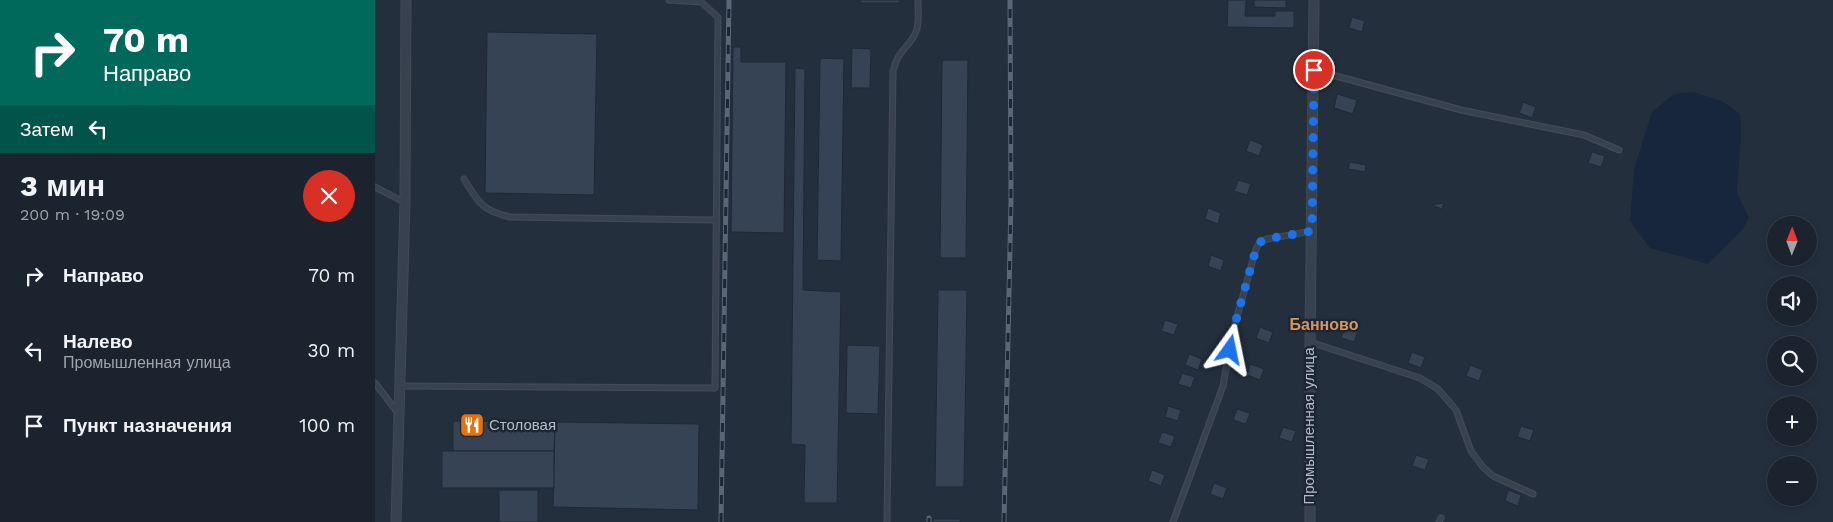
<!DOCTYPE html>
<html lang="ru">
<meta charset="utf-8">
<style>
body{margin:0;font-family:"Work Sans",sans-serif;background:#282f3a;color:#f1f3f6;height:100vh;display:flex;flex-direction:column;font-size:19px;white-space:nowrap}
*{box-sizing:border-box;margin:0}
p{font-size:16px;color:#a0a4aa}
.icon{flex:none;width:28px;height:28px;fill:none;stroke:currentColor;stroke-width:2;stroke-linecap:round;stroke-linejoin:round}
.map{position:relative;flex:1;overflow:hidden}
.details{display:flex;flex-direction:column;background:#1b232e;width:375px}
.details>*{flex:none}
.hud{background:#00695c;color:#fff;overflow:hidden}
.needle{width:32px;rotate:1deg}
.fabs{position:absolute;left:1392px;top:216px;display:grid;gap:10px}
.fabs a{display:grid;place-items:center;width:50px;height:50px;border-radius:50%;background:#1b232e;box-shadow:0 2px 8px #0003,0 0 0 1px #39404a;font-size:25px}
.pin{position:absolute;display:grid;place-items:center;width:42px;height:42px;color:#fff;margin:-21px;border:2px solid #fff;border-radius:50%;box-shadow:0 1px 5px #0007}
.me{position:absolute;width:55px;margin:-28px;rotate:12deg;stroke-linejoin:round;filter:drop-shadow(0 0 4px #0008)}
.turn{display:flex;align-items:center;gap:18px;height:105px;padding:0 20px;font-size:22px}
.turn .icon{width:65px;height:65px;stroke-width:2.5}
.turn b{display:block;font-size:35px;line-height:42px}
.then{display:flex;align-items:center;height:48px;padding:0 20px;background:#0003;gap:10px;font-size:19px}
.round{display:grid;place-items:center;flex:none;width:52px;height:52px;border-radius:26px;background:#282f3a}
.overview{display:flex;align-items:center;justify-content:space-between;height:85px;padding:0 20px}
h1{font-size:30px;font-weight:700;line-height:38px}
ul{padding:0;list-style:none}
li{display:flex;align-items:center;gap:15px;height:75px;padding:0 20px}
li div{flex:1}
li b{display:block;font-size:19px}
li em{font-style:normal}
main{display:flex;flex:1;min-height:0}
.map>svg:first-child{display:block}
.water{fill:#17263c}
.building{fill:#364354;stroke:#1f2835}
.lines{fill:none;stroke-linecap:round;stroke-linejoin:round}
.service-casing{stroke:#414a57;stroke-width:7}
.minor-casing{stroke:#414a57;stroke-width:11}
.service{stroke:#38414e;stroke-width:4.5}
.minor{stroke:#38414e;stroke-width:9}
.rail-casing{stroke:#5a6575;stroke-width:5}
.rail{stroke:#1d2633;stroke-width:3;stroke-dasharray:9;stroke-linecap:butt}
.route{stroke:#1a73e8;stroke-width:9;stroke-dasharray:0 16.2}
.labels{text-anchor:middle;stroke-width:5;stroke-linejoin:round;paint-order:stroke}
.poi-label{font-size:15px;fill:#b4bcc9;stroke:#1d2633;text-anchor:start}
.street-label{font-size:15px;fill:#b4bcc9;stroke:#1d2633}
.neighbourhood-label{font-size:16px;font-weight:bold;fill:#d59563;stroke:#1d2633}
</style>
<main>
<section class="details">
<div class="hud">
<div class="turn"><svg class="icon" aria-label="right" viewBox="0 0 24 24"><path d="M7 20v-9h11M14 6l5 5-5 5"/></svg><div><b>70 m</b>Направо</div></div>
<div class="then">Затем<svg class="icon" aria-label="left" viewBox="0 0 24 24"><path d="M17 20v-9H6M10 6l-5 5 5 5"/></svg></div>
</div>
<div class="overview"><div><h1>3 мин</h1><p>200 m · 19:09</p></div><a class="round" style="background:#d93025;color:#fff"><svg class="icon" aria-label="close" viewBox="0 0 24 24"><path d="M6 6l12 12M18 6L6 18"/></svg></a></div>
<ul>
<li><svg class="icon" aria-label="right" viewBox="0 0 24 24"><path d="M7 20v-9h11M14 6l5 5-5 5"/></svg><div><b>Направо</b></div><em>70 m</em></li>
<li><svg class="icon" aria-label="left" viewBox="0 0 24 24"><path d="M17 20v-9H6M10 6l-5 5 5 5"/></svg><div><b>Налево</b><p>Промышленная улица</p></div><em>30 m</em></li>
<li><svg class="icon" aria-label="arrive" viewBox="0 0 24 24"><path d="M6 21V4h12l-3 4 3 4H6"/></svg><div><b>Пункт назначения</b></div><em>100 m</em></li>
</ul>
</section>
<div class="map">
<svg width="1458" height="522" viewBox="0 0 1458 522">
<rect width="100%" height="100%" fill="#242f3e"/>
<path class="water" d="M1318 92 1347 101 1365 114 1366 134 1362 193 1374 218 1367 230 1333 264 1275 248 1255 221 1259 169 1277 112 1299 94Z"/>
<g class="building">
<rect x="485" y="0" width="40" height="3"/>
<path d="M853 0H871L870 16H900V11H919V28L852 27Z"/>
<path d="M879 0H911V8L879 7Z"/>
<path d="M977 17 990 21 987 32 974 28Z"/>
<path d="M112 32 222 34 219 195 110 193Z"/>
<path d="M358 47H366V62H411L409 233 356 232Z"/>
<path d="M477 48 496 49 495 88H476Z"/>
<path d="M445 58 469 59 466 261 442 260Z"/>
<path d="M567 60H593L591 258H565Z"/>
<path d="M420 68 430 69 428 290 466 292 462 503H429L430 445 416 444Z"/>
<path d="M962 94 982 100 978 114 959 108Z"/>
<path d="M1148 102 1161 107 1157 118 1144 113Z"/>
<path d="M875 140 888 145 884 156 871 151Z"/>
<path d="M1217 152 1230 156 1226 167 1213 163Z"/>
<path d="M975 162 991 165 990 172 973 169Z"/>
<path d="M863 180 876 184 872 195 859 191Z"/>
<path d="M1069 203 1067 209 1056 205Z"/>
<path d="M833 208 846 213 843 224 830 219Z"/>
<path d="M836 255 849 260 846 271 833 266Z"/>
<path d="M563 290H592L589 487H560Z"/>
<path d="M790 320 803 324 799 335 786 331Z"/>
<path d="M885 327 898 332 894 343 881 338Z"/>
<path d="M970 327 983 331 979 342 966 338Z"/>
<path d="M472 345 505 346 503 414 471 413Z"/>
<path d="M1037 352 1050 357 1046 368 1033 363Z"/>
<path d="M814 354 827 359 823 370 810 365Z"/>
<path d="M875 364 889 369 885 380 872 375Z"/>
<path d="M1095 365 1108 370 1104 381 1091 376Z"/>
<path d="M807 373 820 377 816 388 803 384Z"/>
<path d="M793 406 806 410 803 421 790 417Z"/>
<path d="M862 409 875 413 871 424 858 420Z"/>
<path d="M78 421 180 422 179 451H78Z"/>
<path d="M180 422 324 424 323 510 178 507Z"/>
<path d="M1146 426 1159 430 1155 441 1142 437Z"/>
<path d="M908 427 921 431 917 442 904 438Z"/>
<path d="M787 432 800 436 796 447 783 443Z"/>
<rect x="67" y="451" width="112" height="37"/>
<path d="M1041 455 1054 459 1050 470 1037 466Z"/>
<path d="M777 470 790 475 786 486 773 481Z"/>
<path d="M839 483 852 488 848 499 835 494Z"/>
<rect x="124" y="490" width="39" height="32"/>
<path d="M1133 490 1146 495 1143 506 1130 501Z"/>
<rect x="558" y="519" width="27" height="3"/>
</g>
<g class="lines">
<defs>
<g id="service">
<path d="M939 70 1086 110 1209 135 1244 150"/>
<path d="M89 179C104 203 106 210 135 217L341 220"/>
<path d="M0 187 29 202"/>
<path d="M935 342 1045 378 1063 389 1081 410 1096 451 1108 467 1118 476 1158 494"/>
<path d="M0 383 23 413"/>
<path d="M26 386 340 388 343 17 326 2 294 0"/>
<path d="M512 522 518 71C523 51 530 51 539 36 545 26 543 12 543 0"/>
<path d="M798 522 848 386 858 331 881 249 885 242 892 239 937 231"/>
<path d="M1064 522 1066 518"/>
</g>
<g id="minor">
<path d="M21 522 30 202 31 0"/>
<path d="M935 522V342L939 0"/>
</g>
</defs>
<use href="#service" class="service-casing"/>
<use href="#minor" class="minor-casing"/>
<use href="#service" class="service"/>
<use href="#minor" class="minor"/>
<defs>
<g id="rail">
<path d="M346 522 354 0"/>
<path d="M554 522V518"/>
<path d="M629 522 636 201 635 0"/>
</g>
</defs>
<use href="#rail" class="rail-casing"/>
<use href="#rail" class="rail"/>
</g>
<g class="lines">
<path class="route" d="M855 350 858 331 881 249 885 242 892 239 937 231 939 70"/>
</g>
<defs>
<symbol id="restaurant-square" viewBox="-11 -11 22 22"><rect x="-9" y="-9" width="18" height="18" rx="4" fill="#e8710a" stroke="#1d2633"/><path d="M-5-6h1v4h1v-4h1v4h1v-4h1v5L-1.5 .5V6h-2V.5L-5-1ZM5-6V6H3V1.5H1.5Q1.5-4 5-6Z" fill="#fff"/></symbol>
</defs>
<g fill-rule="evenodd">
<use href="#restaurant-square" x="83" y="411" width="28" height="28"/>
</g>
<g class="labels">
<g class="poi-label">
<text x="114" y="430">Столовая</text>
</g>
<g class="street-label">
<text transform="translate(934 426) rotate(-90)" y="5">Промышленная улица</text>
</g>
<g class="neighbourhood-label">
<text x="949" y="330">Банново</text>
</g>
</g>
</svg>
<div class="fabs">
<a><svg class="needle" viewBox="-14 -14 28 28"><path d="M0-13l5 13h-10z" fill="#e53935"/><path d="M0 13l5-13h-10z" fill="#a0a4aa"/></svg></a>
<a><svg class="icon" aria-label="sound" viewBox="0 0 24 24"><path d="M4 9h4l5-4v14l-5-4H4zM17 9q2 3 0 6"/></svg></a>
<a><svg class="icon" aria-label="search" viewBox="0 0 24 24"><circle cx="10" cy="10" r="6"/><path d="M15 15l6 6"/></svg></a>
<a>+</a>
<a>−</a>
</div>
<div class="pin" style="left:939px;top:70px;background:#d93025"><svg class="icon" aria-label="arrive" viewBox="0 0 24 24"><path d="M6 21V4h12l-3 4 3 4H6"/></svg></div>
<svg class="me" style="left:855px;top:350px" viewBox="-20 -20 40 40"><path d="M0-17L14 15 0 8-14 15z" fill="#1a73e8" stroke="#fff" stroke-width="4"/></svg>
</div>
</main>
